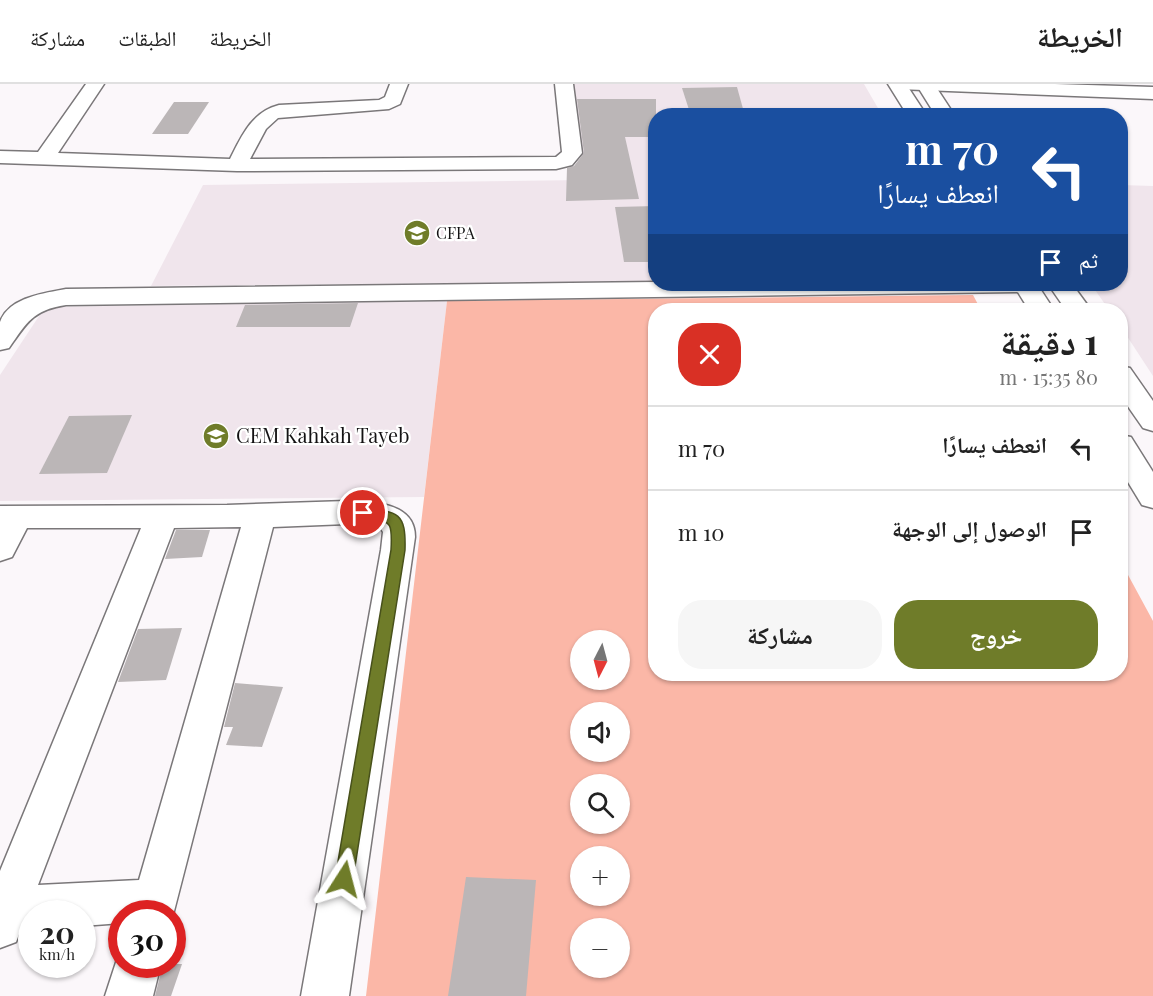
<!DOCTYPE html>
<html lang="ar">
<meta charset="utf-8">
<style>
body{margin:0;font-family:"Playfair Display","Noto Naskh Arabic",serif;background:#f6f6f6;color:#222;direction:rtl;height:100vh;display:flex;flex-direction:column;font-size:22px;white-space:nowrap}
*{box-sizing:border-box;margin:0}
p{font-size:20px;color:#767676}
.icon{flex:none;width:33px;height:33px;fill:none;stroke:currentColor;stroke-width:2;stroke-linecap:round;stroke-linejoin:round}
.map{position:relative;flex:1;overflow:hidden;direction:ltr}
.panel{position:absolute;left:648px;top:219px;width:480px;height:378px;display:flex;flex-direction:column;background:#fff;border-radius:24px;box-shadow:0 2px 4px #0004;direction:rtl}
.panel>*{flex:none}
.guide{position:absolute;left:648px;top:24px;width:480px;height:183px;border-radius:24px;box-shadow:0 2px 4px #0004;direction:rtl;background:#1a4fa0;color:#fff;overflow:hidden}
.needle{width:39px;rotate:186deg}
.fabs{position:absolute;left:570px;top:546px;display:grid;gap:12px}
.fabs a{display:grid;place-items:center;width:60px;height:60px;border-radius:50%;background:#fff;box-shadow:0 2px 4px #0004;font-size:30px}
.speed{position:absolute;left:18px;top:816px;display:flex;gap:12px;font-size:30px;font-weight:700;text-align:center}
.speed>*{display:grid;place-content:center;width:78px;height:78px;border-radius:50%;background:#fff;box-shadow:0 2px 4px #0004;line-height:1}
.speed small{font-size:15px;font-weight:400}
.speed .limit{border:9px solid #d22;background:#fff;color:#111}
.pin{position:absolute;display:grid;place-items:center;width:51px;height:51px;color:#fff;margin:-26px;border:3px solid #fff;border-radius:50%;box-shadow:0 2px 6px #0007}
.me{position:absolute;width:66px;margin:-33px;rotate:9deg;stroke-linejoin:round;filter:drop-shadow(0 0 4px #0008)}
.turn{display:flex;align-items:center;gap:21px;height:126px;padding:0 30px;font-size:27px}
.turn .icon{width:78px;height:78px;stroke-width:2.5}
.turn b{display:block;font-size:42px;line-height:51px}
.then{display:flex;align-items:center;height:57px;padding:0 30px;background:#0003;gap:12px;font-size:22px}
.round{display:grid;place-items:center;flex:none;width:63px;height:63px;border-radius:24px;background:#f6f6f6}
.head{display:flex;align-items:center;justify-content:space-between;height:102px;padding:0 30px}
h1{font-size:36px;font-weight:700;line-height:45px}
.primary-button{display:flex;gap:12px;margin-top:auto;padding:12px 30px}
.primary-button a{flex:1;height:69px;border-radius:24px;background:#6f7c29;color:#fff;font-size:24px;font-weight:700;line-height:69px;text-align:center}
.primary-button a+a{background:#f6f6f6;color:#222}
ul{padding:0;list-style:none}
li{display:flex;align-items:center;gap:18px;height:84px;padding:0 30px;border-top:2px solid #e0e0e0}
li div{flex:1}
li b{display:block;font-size:22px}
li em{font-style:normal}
header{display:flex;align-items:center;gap:36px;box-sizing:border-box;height:84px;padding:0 30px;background:#fff;border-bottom:2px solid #e0e0e0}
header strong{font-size:28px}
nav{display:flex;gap:33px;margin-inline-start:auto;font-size:21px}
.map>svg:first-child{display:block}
.built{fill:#f0e5ec}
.green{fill:#fbb7a7;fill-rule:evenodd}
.building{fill:#bbb6b7}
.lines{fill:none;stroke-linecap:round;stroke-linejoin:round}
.minor-casing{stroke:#7a7779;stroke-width:3}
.major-casing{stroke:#7a7779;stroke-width:3}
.minor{fill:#fff;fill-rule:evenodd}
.major{fill:#fff;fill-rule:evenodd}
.route{fill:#6f7c29;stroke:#48511b;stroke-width:1.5}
.labels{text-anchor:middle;stroke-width:4.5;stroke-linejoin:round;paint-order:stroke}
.far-poi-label{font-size:16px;fill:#131213;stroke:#fff;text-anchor:start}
.poi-label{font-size:20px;fill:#131213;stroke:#fff;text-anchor:start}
</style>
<header>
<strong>الخريطة</strong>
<nav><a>الخريطة</a><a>الطبقات</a><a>مشاركة</a></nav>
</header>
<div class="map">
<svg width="1153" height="912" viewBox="0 0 1153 912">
<rect width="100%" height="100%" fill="#fbf7fa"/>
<g class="built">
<path d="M573 0H864L882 31 656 32 655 197 151 202 203 101 582 96Z"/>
<path d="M1121 101 1153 102V292L1121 243 1120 226H1109L1091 200H1120Z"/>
<path d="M447 217 424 413 0 417V291L45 223Z"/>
</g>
<path class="green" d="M973 211 981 226H656V590H1120L1121 478 1153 537V912H366L447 217ZM580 556H620V596H580ZM580 628H620V668H580ZM580 700H620V740H580ZM580 772H620V812H580ZM580 844H620V884H580Z"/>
<g class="building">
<path d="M737 3 745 32H691L682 4Z"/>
<path d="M577 15H656V53H625L639 115 566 117 567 84 574 82 584 69Z"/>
<path d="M174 18H209L188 50H152Z"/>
<path d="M656 122V178H624L615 123Z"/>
<path d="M358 219 350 243H236L245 221Z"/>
<path d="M132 331 107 389 39 390 69 332Z"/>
<path d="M176 446H210L202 473 165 475Z"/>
<path d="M182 544 166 596 118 598 138 545Z"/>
<path d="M235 599 283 603 262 663 226 661 233 643H224Z"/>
<path d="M466 793 536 796 526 912H448Z"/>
<path d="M163 880H182L171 912H155Z"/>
</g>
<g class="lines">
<defs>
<g id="minor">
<path d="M86 0H104L58 69 230 75C242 51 252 28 279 21L379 16 385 13 390 0H408L400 20 389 25 278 34 266 45 250 75 556 73 562 68 555 0H573L582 69 572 81 556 85 237 87 0 79V67L38 68Z"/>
<path d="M889 0H1055L1153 3V15L898 5 892 4Z"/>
<path d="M656 198 1038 201 1035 206 1026 208 66 221C33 226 27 238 9 264L0 266C0 258 0 245 0 238 9 213 45 209 66 205Z"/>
<path d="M347 417C373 418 415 418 415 453L349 912H301L381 466 383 448 379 442 347 440 273 443 172 835V830H122V839L82 842V830H32V845H21L16 858 0 864V787L141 444H27L12 473 0 477V422L227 421ZM241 443 139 796 38 801 174 444Z"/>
<path d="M121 863 122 880H161L153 912H105Z"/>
</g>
<g id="major">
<path d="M888 0H906L927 32H908Z"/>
<path d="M916 0H934L955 32H936Z"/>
<path d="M1013 200H1037L1054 226H1029Z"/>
<path d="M1048 200H1072L1091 226H1066Z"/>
<path d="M1120 282 1130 284 1153 317V347L1143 344 1120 311Z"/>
<path d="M1120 351 1131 353 1153 388V424L1142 421 1120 385Z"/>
</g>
</defs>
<use href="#minor" class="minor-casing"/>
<use href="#major" class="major-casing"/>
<use href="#minor" class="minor"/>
<use href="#major" class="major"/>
</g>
<path class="route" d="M363 425C399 427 406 429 405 466L353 795 351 801 344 803 338 801 335 795 391 466C393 430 388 441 359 432L357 429 359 426Z"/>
<defs>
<symbol id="university-disc" viewBox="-11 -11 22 22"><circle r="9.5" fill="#6f7c29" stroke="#fff"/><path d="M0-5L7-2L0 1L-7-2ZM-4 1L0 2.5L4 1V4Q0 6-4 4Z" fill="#fff"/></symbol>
<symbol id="school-disc" viewBox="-11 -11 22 22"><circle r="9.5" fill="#6f7c29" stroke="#fff"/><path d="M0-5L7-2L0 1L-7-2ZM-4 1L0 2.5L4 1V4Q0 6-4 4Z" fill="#fff"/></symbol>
</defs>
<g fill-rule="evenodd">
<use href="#university-disc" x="402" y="134" width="30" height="30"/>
<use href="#school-disc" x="201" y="337" width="30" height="30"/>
</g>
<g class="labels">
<g class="far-poi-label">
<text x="436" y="155">CFPA</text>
</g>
<g class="poi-label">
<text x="236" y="359">CEM Kahkah Tayeb</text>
</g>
</g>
</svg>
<div class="fabs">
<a><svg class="needle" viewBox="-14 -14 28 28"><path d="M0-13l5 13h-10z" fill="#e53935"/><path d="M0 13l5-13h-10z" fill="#767676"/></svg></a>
<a><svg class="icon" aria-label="sound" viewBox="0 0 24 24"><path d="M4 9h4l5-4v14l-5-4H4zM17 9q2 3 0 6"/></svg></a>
<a><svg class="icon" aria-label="search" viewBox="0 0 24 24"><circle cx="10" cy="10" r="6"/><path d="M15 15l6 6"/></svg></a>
<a>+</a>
<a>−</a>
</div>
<div class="speed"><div>20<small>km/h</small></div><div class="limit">30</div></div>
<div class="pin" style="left:363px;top:429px;background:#d93025"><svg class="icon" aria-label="arrive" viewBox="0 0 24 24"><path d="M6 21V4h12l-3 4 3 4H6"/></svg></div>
<svg class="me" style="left:344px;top:795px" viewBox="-20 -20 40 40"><path d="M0-17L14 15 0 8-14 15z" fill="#6f7c29" stroke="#fff" stroke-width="4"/></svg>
<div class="guide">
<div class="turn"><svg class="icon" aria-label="left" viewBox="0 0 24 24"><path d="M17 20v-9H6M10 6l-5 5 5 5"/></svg><div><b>70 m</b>انعطف يسارًا</div></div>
<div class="then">ثم<svg class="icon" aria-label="arrive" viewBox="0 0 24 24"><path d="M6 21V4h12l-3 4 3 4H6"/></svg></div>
</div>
<section class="panel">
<div class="head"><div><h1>1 دقيقة</h1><p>80 m · 15:35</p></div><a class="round" style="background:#d93025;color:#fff"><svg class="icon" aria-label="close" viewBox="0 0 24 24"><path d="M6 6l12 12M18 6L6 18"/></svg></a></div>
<ul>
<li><svg class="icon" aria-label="left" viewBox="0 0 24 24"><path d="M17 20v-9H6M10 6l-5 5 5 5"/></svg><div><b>انعطف يسارًا</b></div><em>70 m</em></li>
<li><svg class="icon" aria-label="arrive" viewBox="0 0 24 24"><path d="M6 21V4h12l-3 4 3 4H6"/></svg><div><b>الوصول إلى الوجهة</b></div><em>10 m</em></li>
</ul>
<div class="primary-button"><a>خروج</a><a>مشاركة</a></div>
</section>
</div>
